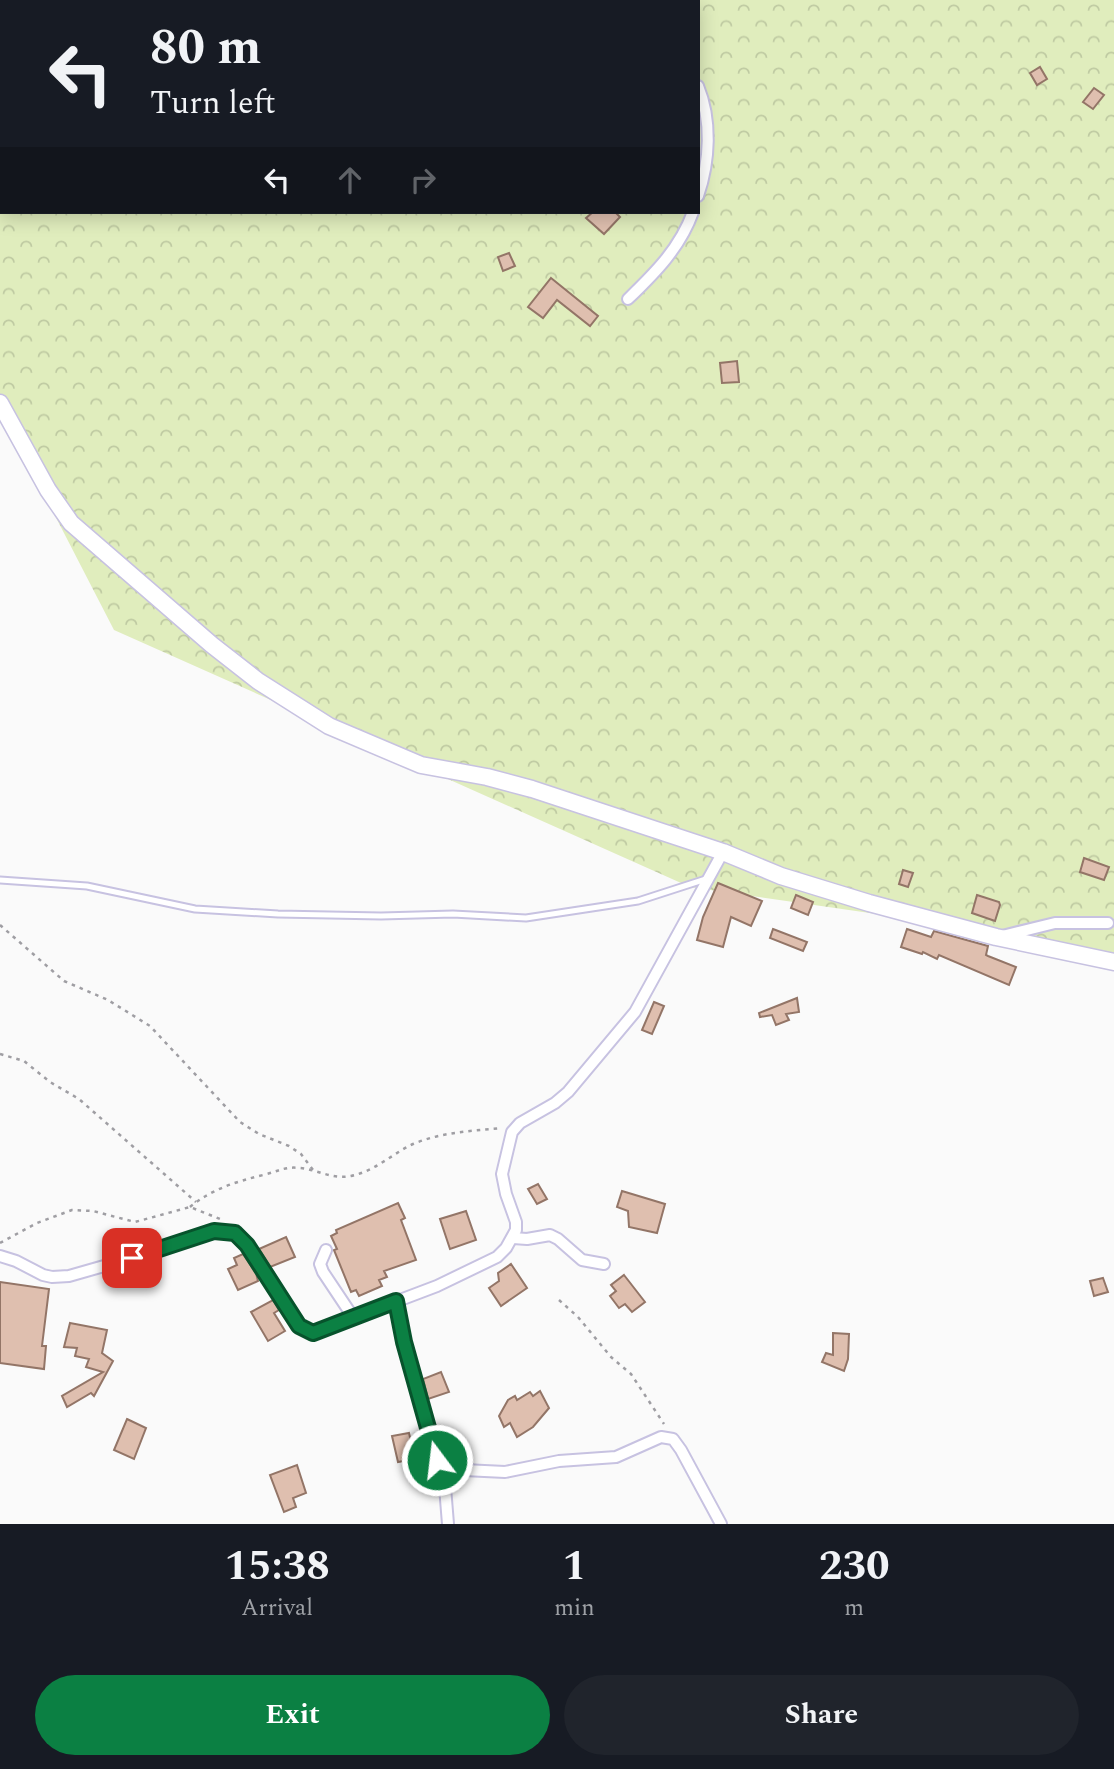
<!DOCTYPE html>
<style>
body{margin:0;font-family:Spectral,serif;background:#20242c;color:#f1f3f6;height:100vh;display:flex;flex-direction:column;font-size:26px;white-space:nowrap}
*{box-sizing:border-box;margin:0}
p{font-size:23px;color:#9ea1a6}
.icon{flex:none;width:38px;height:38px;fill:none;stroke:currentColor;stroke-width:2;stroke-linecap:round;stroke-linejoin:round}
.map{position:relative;height:1524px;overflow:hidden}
.side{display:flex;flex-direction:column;background:#171b24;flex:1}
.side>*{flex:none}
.banner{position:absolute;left:0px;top:0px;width:700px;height:214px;box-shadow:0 4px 18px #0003;background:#171b24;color:#f1f3f6;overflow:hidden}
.pin{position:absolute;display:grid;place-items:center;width:60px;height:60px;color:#fff;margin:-30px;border-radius:14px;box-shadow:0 4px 10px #0006}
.me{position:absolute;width:77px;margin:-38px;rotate:345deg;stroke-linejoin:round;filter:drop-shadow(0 0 5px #0008)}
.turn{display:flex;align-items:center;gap:24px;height:147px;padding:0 35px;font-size:32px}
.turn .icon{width:91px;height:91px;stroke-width:2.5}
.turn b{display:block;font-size:49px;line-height:60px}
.lanes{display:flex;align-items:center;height:66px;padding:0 35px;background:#0003;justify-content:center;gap:35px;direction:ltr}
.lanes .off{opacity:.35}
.eta{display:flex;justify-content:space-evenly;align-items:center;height:119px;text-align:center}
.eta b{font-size:42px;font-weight:700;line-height:49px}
.cta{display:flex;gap:14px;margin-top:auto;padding:14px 35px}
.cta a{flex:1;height:80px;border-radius:42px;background:#0b8043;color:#fff;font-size:28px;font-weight:700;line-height:80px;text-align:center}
.cta a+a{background:#20242c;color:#f1f3f6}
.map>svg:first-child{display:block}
.forest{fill:url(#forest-crowns);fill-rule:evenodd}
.building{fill:#dfbfaf;stroke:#937567;stroke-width:2}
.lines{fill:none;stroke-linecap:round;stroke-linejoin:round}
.lane-casing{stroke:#c7c2e1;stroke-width:9}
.street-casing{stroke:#c7c2e1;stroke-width:14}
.secondary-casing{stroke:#c7c2e1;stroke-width:19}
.path{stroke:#9f9ea3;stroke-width:2.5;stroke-dasharray:3.5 5;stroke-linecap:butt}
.lane{stroke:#fff;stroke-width:5}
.street{stroke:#fff;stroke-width:10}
.secondary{stroke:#fff;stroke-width:16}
.route-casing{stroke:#07532c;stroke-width:18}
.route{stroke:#0b8043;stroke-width:12}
</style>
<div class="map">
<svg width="1114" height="1524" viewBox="0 0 1114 1524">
<defs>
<pattern id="forest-crowns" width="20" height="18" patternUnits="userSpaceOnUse" patternTransform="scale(1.75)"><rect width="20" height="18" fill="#e0edbd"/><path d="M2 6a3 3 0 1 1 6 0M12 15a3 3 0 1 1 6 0" fill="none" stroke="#bfcaa2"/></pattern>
</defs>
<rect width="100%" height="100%" fill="#fafafa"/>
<path class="forest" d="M0 0H1114V964L988 930 690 887 114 630 0 409ZM2 2H698V212H2Z"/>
<g class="building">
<path d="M1040 67 1047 79 1037 85 1030 73Z"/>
<path d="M1094 88 1104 95 1093 109 1083 102Z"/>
<path d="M593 212H615L620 217 604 234 586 218Z"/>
<path d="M509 253 515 266 503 271 498 257Z"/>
<path d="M551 278 598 316 590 326 557 300 543 318 528 307Z"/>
<path d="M737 361 739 382 722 383 720 363Z"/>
<path d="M1084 858 1109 867 1104 880 1080 872Z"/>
<path d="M903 870 913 873 908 887 899 884Z"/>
<path d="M718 883 762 901 751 926 731 917 723 947 697 940 703 917Z"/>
<path d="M796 895 813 902 808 915 791 908Z"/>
<path d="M977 895 999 902 1000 905 995 921 972 913Z"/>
<path d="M773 929 807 942 803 951 770 938Z"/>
<path d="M907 929 931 937 934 931 988 946 986 955 988 956 1016 967 1009 985 939 955 937 959 923 952 922 954 901 947Z"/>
<path d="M797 998 799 1012 786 1014 789 1020 776 1025 772 1015 760 1017 759 1013Z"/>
<path d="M654 1002 664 1006 652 1034 642 1030Z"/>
<path d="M538 1184 547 1199 537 1204 528 1189Z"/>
<path d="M622 1191 665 1204 657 1233 629 1227 628 1211 617 1207Z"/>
<path d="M398 1203 405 1218 401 1220 416 1260 384 1271 387 1277 379 1280 382 1286 359 1296 356 1290 351 1292 334 1250 337 1249 331 1236 337 1233 336 1230Z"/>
<path d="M466 1211 476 1240 450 1249 440 1219Z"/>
<path d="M286 1237 295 1257 270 1267 259 1249Z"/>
<path d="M243 1254 256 1273 258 1281 238 1290 228 1269 237 1265 234 1258Z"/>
<path d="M511 1264 527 1288 501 1306 489 1288 499 1281 498 1273Z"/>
<path d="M624 1275 645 1302 632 1312 625 1304 619 1308 610 1296 616 1291 611 1285Z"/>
<path d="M1103 1278 1108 1292 1094 1296 1090 1281Z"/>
<path d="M0 1282 49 1289 42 1346H46L44 1369 0 1363Z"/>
<path d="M273 1300 279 1310 274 1313 285 1331 268 1341 251 1312Z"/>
<path d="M70 1323 107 1330 102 1353 113 1361 94 1396 91 1393 67 1407 62 1396 103 1372 86 1367 89 1359 75 1356 77 1348 64 1347Z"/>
<path d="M833 1333 849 1334 848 1359 844 1371 822 1362 826 1353 833 1355Z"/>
<path d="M441 1372 449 1392 428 1399 423 1379Z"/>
<path d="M540 1391 549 1408 533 1427 517 1437 510 1423 504 1427 499 1416 508 1400 515 1396 517 1400 530 1392 533 1396Z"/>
<path d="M127 1419 146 1428 134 1459 114 1450Z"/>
<path d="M409 1433 415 1459 398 1462 392 1436Z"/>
<path d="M297 1465 306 1493 293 1498 296 1507 284 1512 270 1475Z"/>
</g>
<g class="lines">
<defs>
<path id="lane" d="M0 880 87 886 195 909 278 914 381 916 453 914 526 918 638 901 706 879"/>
<g id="street">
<path d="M320 2 321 0"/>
<path d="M698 86C712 120 710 161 698 196"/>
<path d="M628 299C655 273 680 248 693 212"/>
<path d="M1002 936 1055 923H1108"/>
<path d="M513 1238 527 1239 550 1235 558 1239 582 1260 604 1264"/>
<path d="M326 1250 320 1264 323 1272 353 1317"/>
<path d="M0 1256 16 1261 43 1275 52 1277 69 1276 153 1252 214 1231 235 1233 247 1245 299 1326 313 1333 437 1286 497 1257 506 1248 516 1230V1222L506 1194 502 1174 512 1132 520 1123 555 1103 568 1092 635 1012 723 852"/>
<path d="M396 1301 404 1342 445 1487 448 1524"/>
<path d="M437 1460 464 1470 505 1472 559 1461 616 1457 661 1437 673 1439 681 1450 721 1524"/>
</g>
<path id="secondary" d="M0 403 48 490 71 523 212 645 258 681 329 726 421 765 487 777 532 789 723 852 781 876 869 903 996 937 1114 962"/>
</defs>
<use href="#lane" class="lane-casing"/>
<use href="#street" class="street-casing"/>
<use href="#secondary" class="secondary-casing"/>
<g class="path">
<path d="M0 925 64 981 108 1000 150 1026 240 1122 259 1134 289 1146 301 1154 313 1170"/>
<path d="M0 1054 24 1061 50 1082 79 1099 196 1202"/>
<path d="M190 1207C212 1189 235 1182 263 1175 276 1172 286 1166 299 1168 317 1169 332 1180 351 1176 375 1171 392 1154 413 1144 442 1132 471 1131 502 1128"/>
<path d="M0 1243 37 1223 72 1210 93 1211 135 1222 190 1207 220 1219"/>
<path d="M559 1300 578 1317 611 1357 631 1374 664 1424"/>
</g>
<use href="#lane" class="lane"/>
<use href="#street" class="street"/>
<use href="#secondary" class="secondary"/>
</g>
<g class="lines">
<defs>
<path id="route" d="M132 1258 214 1231 235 1233 247 1245 299 1326 313 1333 396 1301 404 1342 437 1460"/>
</defs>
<use href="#route" class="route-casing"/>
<use href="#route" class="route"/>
</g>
</svg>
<div class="pin" style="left:132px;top:1258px;background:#d93025"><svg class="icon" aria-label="arrive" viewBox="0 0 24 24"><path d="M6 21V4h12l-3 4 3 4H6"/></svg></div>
<svg class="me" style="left:437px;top:1460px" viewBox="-20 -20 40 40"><circle r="17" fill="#0b8043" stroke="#fff" stroke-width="3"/><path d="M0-11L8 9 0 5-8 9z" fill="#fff"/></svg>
<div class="banner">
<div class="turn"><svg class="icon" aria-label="left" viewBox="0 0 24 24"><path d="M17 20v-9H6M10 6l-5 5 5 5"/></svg><div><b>80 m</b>Turn left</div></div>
<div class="lanes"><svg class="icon" aria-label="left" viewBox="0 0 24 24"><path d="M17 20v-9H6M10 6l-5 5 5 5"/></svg><svg class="icon off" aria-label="ahead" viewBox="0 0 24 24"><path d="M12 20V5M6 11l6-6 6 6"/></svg><svg class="icon off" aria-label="right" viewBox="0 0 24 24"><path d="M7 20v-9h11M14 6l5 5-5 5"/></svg></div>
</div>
</div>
<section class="side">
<div class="eta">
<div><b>15:38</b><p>Arrival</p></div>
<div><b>1</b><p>min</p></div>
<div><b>230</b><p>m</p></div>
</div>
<div class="cta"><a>Exit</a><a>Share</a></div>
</section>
